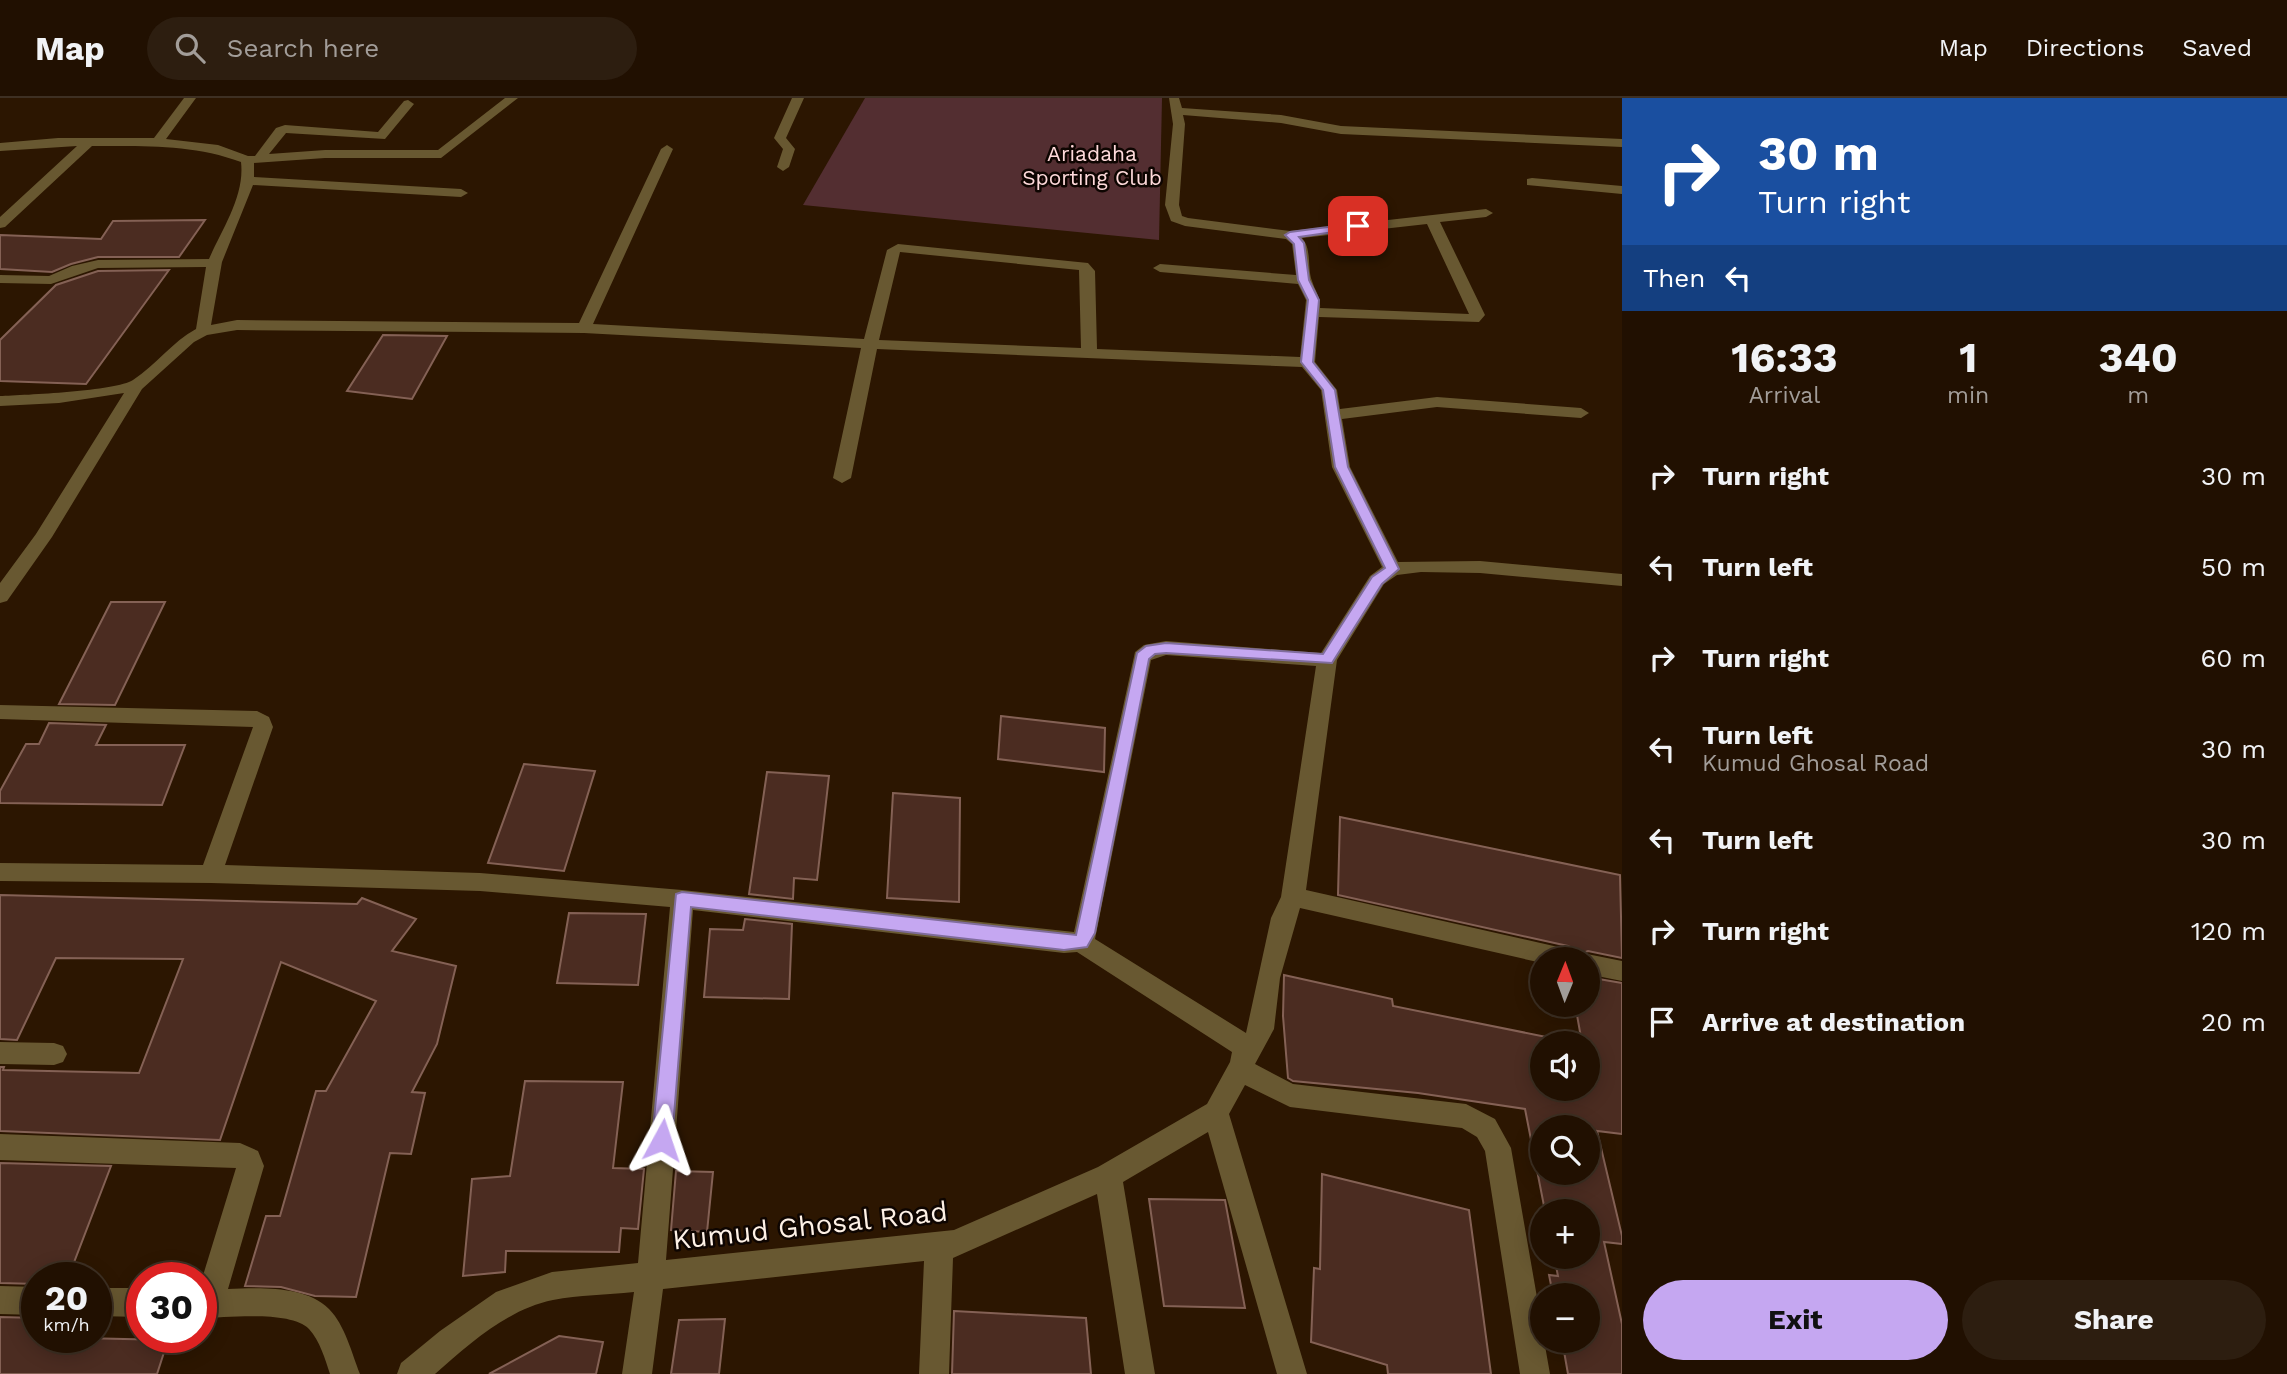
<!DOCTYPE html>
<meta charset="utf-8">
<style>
body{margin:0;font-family:"Work Sans",sans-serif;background:#2d1e10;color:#f1f3f6;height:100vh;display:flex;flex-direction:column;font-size:26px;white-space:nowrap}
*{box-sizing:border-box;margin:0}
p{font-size:23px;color:#a29d99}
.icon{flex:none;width:38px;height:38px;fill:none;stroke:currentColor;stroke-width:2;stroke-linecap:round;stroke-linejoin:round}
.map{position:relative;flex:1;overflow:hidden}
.side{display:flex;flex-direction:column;background:#211001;width:665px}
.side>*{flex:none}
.top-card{background:#1a4fa0;color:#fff;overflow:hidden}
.needle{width:46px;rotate:1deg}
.tools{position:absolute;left:1530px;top:849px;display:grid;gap:14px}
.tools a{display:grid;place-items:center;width:70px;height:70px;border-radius:50%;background:#211001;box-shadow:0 4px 18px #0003,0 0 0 2px #3e3023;font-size:35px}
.speed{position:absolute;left:21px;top:1164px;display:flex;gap:14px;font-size:35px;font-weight:700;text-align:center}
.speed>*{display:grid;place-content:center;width:91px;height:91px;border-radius:50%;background:#211001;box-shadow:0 4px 18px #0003,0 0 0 2px #3e3023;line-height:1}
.speed small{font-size:18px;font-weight:400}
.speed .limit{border:10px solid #d22;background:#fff;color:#111}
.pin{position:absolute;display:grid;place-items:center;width:60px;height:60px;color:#fff;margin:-30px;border-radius:14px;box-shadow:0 4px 10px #0006}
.me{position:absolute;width:77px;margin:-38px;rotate:5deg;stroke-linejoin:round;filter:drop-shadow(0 0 5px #0008)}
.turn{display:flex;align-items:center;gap:24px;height:147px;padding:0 21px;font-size:32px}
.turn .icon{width:91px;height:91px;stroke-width:2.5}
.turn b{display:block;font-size:49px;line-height:60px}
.then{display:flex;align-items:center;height:66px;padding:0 21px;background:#0003;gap:14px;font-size:26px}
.eta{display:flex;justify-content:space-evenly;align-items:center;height:119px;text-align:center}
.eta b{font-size:42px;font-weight:700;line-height:49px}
.primary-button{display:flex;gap:14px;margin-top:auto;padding:14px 21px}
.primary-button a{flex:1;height:80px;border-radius:42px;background:#c5a7f1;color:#111;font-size:28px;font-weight:700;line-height:80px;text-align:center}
.primary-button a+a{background:#2d1e10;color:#f1f3f6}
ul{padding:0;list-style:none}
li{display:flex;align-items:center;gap:21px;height:91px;padding:0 21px}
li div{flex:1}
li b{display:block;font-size:26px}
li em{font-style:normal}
header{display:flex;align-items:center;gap:42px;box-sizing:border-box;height:98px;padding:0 35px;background:#211001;border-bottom:2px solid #3e3023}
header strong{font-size:33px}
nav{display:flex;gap:38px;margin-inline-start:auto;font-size:24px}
.search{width:490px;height:63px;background:#2d1e10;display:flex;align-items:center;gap:18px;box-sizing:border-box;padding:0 24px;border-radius:38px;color:#a29d99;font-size:26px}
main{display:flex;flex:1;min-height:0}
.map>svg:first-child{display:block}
.green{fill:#532e31}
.building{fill:#4b2c21;stroke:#846155;stroke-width:2;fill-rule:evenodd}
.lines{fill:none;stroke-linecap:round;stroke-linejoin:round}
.minor{fill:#685831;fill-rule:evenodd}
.route{fill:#c5a7f1;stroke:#806d9d;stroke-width:2}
.labels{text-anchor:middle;stroke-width:5;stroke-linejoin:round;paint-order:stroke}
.far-park-label{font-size:21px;fill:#ffdadb;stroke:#0e0501}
.near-street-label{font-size:28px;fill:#fef1e6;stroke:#0e0501}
</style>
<header>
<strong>Map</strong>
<div class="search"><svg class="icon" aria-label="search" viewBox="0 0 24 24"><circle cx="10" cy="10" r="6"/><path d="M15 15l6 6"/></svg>Search here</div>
<nav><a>Map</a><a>Directions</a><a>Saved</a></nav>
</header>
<main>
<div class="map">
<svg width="1622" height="1276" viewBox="0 0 1622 1276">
<rect width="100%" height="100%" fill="#2c1601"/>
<path class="green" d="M865 0H1162L1159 142 803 107Z"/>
<g class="building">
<path d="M205 122 179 159H98L71 166 52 174 0 171V137L101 141 113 123Z"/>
<path d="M169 172 86 286 0 283V242L56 187 98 173Z"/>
<path d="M383 237 447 238 412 301 347 293Z"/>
<path d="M111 504H165L115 607 59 606Z"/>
<path d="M1001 618 1105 630 1104 674 998 661Z"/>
<path d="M49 625 106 627 96 647H185L162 707 0 705V693L26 646H39Z"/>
<path d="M524 666 595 673 564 773 488 765Z"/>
<path d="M767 674 829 678 817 782 794 780 793 801 749 796Z"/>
<path d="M893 695 960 700 959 804 887 800Z"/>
<path d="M1340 719 1620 777 1622 860 1588 853 1580 856 1577 852 1568 848 1338 797Z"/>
<path d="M0 797 357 806 362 800 416 821 392 853 456 868 437 946 412 994 425 995 411 1056 390 1055 356 1199 315 1198 281 1189 245 1188 266 1118H280L316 993H326L376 903 281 864 220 1042 0 1033V969H4L3 972 139 975 183 861 56 860 17 942 0 941Z"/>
<path d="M569 815 646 816 638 887 557 885Z"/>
<path d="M745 821 792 826 789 901 704 899 710 831 743 832Z"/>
<path d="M1284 877 1392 901 1393 908 1576 945H1542V990H1587V945H1582L1575 906H1587V879L1622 885V1036L1597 1033 1622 1138V1146L1604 1144 1622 1226V1276H1568L1562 1242H1587V1197H1553L1549 1177 1558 1178 1554 1158H1587V1113H1545L1525 1011 1418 995 1293 983 1288 980 1283 918ZM1542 1029H1587V1074H1542Z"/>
<path d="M525 983 623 984 613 1070 644 1071 638 1131 621 1130 619 1154 506 1153 505 1174 463 1178 472 1081 510 1078Z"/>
<path d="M0 1065 111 1068 68 1180H37V1186L0 1185Z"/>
<path d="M676 1073 713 1074 707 1134 671 1132Z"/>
<path d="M1322 1076 1469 1112 1491 1276H1388L1387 1267 1311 1244 1314 1170 1320 1171Z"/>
<path d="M1149 1101 1225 1102 1245 1210 1164 1208Z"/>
<path d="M954 1213 1086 1220 1091 1276H952Z"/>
<path d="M0 1219 37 1220V1239L168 1242 157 1276H0Z"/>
<path d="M725 1221 719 1276H671L679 1222Z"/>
<path d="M559 1238 603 1244 596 1276H489Z"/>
</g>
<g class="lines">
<g class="minor">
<path d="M184 0H196L166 41 218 47 248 58H255L276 30 285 27 378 34 404 3 408 2 414 6 385 41 286 35 269 56 325 52H438L505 0H518L441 60H325L254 65V79L461 91 468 95 461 99 253 87 222 164 211 227 237 222 579 225 661 51 667 47 673 51 593 226 864 241 887 152 898 146 1088 165 1095 173 1097 251 1300 259 1306 202 1298 186 1160 174 1153 170 1160 166 1296 177 1292 146 1286 141 1185 128 1171 123 1165 107 1173 26 1169 0H1179L1182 10 1281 17 1341 28 1622 41V49L1341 36 1281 25 1183 17 1185 26 1179 107 1182 118 1188 120 1290 133 1486 111 1493 115 1486 119 1440 124 1485 217 1479 224 1319 219 1315 264 1337 292 1340 311 1437 299 1581 310 1589 315 1581 320 1437 309 1342 321 1350 369 1398 464 1480 463 1622 476V488L1480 475 1421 474 1397 477 1384 486 1337 562 1306 792 1567 851 1576 854 1578 859 1587 856 1622 863V883L1587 876V861H1542V865L1300 810 1280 880 1274 931 1255 966 1293 986 1466 1006 1495 1021 1511 1050 1542 1228V1242H1544L1550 1276H1520L1485 1053 1477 1039 1462 1030 1290 1009 1245 987 1229 1016 1307 1276H1277L1208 1034 1123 1084 1155 1276H1125L1097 1096 953 1160 949 1276H919L924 1163 663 1191 652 1276H622L634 1194C607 1197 579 1197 553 1202 508 1211 469 1246 435 1276H397L401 1265 440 1233 496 1194 552 1174 638 1165 670 809 480 793 211 785 0 783V765L203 767 253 629 0 621V607L257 613 269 619 273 629 225 767 480 775 682 792 1074 834 1135 554 1144 547 1166 543 1321 555 1370 478 1382 469 1332 369 1321 292 1302 269 877 251 851 380 842 385 833 380 861 250 584 235 237 232 207 237 194 244 142 291 52 439 7 503 0 505V485L36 436 124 295 59 305 0 308V298C25 297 116 293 133 282 156 267 172 244 196 231L206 169 98 170 51 186 0 185V177L49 178 72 168 98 162 209 161C222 131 245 98 241 64 193 46 143 48 92 48L5 129 0 130V119L77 48 0 53V45L58 40H154ZM1427 126 1469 216 1320 210C1321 199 1315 193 1312 183 1307 170 1312 151 1302 140ZM900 154 1079 172 1081 250 879 242ZM1166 557 1316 568 1281 799 1271 820 1246 935 1095 841 1151 562ZM693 812 1064 855 1077 854 1232 954 1230 964 1207 1006 1098 1069 954 1132 666 1162Z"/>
<path d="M792 0H804L786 40 795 51 789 69 783 73 777 69 783 51 774 40Z"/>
<path d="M1532 80 1622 88V96L1527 87V81Z"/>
<path d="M0 944 54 945 63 948 67 956 63 964 54 967 0 966Z"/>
<path d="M0 1036 240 1045 258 1053 264 1068 228 1191C259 1190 305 1187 329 1211 345 1227 352 1256 360 1276H330C325 1261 320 1243 309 1231 290 1212 227 1220 201 1220V1184L236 1070 0 1062Z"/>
<path d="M0 1188 37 1189V1217L0 1216Z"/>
<path d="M96 1190H142V1219L96 1218Z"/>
</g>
</g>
<path class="route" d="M1358 125 1363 128 1362 130 1299 139 1304 145 1309 182 1319 202 1313 264 1335 292 1348 369 1399 471 1382 486 1332 565 1166 555 1155 556 1149 561 1095 835 1087 849 1064 852 691 809 672 1042 669 1049 662 1051 655 1049 652 1042 676 796 682 794 1076 837 1137 555 1146 548 1166 545 1323 556 1372 479 1385 470 1335 369 1323 292 1301 264 1308 202 1298 182 1294 146 1285 137 1290 134Z"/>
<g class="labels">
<g class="far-park-label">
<text x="1092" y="63">Ariadaha<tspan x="1092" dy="24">Sporting Club</tspan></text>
</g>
<g class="near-street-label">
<text transform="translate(810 1127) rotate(-6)" y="10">Kumud Ghosal Road</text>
</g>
</g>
</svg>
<div class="tools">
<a><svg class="needle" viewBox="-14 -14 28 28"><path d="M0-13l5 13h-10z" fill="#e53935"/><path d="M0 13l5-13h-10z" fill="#a29d99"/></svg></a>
<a><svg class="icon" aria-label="sound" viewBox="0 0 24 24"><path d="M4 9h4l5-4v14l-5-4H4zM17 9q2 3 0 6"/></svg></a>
<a><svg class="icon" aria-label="search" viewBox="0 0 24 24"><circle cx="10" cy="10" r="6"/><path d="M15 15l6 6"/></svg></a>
<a>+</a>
<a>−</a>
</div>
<div class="speed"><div>20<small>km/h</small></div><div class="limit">30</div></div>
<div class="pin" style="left:1358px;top:128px;background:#d93025"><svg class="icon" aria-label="arrive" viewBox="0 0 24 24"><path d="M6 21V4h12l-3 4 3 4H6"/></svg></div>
<svg class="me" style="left:662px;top:1042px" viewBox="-20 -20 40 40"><path d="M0-17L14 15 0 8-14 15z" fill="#c5a7f1" stroke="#fff" stroke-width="4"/></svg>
</div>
<section class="side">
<div class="top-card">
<div class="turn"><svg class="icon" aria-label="right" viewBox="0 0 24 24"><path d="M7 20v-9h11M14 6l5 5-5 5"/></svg><div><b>30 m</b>Turn right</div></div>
<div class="then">Then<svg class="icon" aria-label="left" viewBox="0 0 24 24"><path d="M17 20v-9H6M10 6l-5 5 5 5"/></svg></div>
</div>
<div class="eta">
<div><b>16:33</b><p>Arrival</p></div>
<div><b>1</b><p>min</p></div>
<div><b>340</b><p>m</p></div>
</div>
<ul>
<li><svg class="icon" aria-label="right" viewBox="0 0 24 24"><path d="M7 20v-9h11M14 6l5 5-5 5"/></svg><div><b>Turn right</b></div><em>30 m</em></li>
<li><svg class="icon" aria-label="left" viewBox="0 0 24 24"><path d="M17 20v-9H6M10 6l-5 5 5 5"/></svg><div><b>Turn left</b></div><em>50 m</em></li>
<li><svg class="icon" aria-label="right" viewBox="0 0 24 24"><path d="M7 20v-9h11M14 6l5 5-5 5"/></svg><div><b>Turn right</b></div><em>60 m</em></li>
<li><svg class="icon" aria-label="left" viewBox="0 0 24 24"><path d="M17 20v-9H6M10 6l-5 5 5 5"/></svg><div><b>Turn left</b><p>Kumud Ghosal Road</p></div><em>30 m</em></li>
<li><svg class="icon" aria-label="left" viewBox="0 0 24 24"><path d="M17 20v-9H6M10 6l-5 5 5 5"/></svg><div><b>Turn left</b></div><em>30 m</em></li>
<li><svg class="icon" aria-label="right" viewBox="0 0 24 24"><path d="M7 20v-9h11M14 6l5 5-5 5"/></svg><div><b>Turn right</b></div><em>120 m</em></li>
<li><svg class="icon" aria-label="arrive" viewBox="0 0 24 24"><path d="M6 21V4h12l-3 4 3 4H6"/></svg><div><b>Arrive at destination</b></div><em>20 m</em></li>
</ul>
<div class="primary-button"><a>Exit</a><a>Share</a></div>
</section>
</main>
